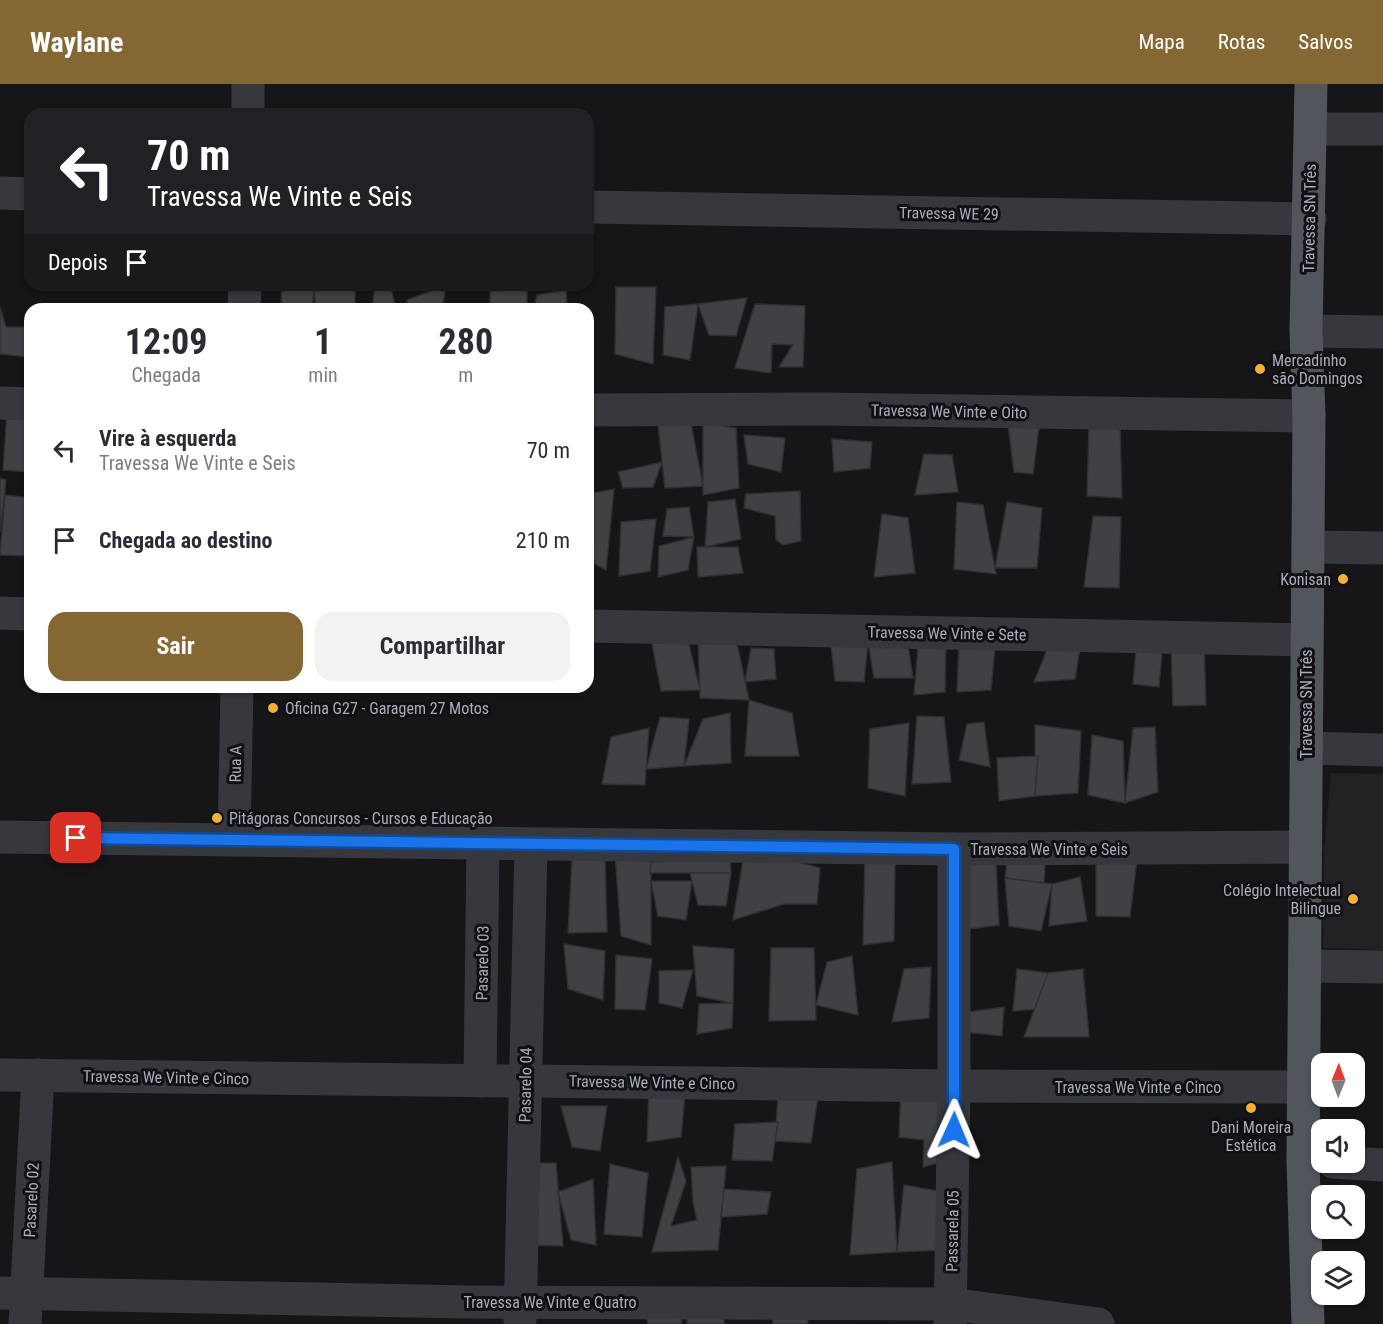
<!DOCTYPE html>
<html lang="pt">
<meta charset="utf-8">
<style>
body{margin:0;font-family:"Roboto Condensed",sans-serif;background:#f2f2f3;color:#2b2b33;height:100vh;display:flex;flex-direction:column;font-size:22px;white-space:nowrap}
*{box-sizing:border-box;margin:0}
p{font-size:20px;color:#7c7c81}
.icon{flex:none;width:33px;height:33px;fill:none;stroke:currentColor;stroke-width:2;stroke-linecap:round;stroke-linejoin:round}
.map{position:relative;flex:1;overflow:hidden}
.panel{position:absolute;left:24px;top:219px;width:570px;height:390px;display:flex;flex-direction:column;background:#fff;border-radius:18px;box-shadow:0 2px 4px #0004}
.panel>*{flex:none}
.hud{position:absolute;left:24px;top:24px;width:570px;height:183px;border-radius:18px;box-shadow:0 2px 4px #0004;background:#202124;color:#fff;overflow:hidden}
.needle{width:39px;rotate:1deg}
.tools{position:absolute;left:1311px;top:969px;display:grid;gap:12px}
.tools a{display:grid;place-items:center;width:54px;height:54px;border-radius:12px;background:#fff;box-shadow:0 2px 4px #0004;font-size:30px}
.pin{position:absolute;display:grid;place-items:center;width:51px;height:51px;color:#fff;margin:-26px;border-radius:12px;box-shadow:0 3px 9px #0006}
.me{position:absolute;width:66px;margin:-33px;rotate:1deg;stroke-linejoin:round;filter:drop-shadow(0 0 4px #0008)}
.turn{display:flex;align-items:center;gap:21px;height:126px;padding:0 24px;font-size:27px}
.turn .icon{width:78px;height:78px;stroke-width:2.5}
.turn b{display:block;font-size:42px;line-height:51px}
.then{display:flex;align-items:center;height:57px;padding:0 24px;background:#0003;gap:12px;font-size:22px}
.eta{display:flex;justify-content:space-evenly;align-items:center;height:102px;text-align:center}
.eta b{font-size:36px;font-weight:700;line-height:42px}
.button{display:flex;gap:12px;margin-top:auto;padding:12px 24px}
.button a{flex:1;height:69px;border-radius:18px;background:#856733;color:#fff;font-size:24px;font-weight:700;line-height:69px;text-align:center}
.button a+a{background:#f2f2f3;color:#2b2b33}
ul{padding:0;list-style:none}
li{display:flex;align-items:center;gap:18px;height:90px;padding:0 24px}
li div{flex:1}
li b{display:block;font-size:22px}
li em{font-style:normal}
header{display:flex;align-items:center;gap:36px;box-sizing:border-box;height:84px;padding:0 30px;background:#856733;color:#fff}
header strong{font-size:28px}
nav{display:flex;gap:33px;margin-inline-start:auto;font-size:21px}
.map>svg:first-child{display:block}
.built{fill:#222225}
.building{fill:#404145;stroke:#303034;stroke-width:1.5}
.lines{fill:none;stroke-linecap:round;stroke-linejoin:round}
.street{stroke:#37383d;stroke-width:33}
.primary{stroke:#53555c;stroke-width:33}
.route-casing{stroke:#114b97;stroke-width:15}
.route{stroke:#1a73e8;stroke-width:10}
.poi-dot{fill:#f2b134;stroke:#111113;stroke-width:2}
.labels{text-anchor:middle;stroke-width:6;stroke-linejoin:round;paint-order:stroke}
.street-label{font-size:16px;fill:#a8adb8;stroke:#111113}
.poi-label{font-size:16px;fill:#a8adb8;stroke:#111113;text-anchor:start}
</style>
<header>
<strong>Waylane</strong>
<nav><a>Mapa</a><a>Rotas</a><a>Salvos</a></nav>
</header>
<div class="map">
<svg width="1383" height="1240" viewBox="0 0 1383 1240">
<rect width="100%" height="100%" fill="#161618"/>
<path class="built" d="M1331 689 1383 690V866L1323 864 1324 766Z"/>
<g class="building">
<path d="M282 201 314 203 312 225H281Z"/>
<path d="M355 201V225H316L314 203Z"/>
<path d="M375 201H390L396 225H372Z"/>
<path d="M446 201 442 225H408L407 216Z"/>
<path d="M616 203H656L653 280 615 270Z"/>
<path d="M527 205V225H490V207Z"/>
<path d="M566 206 567 225H534L537 211Z"/>
<path d="M747 214 736 252 709 251 698 220Z"/>
<path d="M698 220 690 276 663 271 665 223Z"/>
<path d="M755 220 805 222 803 283H779L793 261 772 260 771 289 735 284Z"/>
<path d="M0 223 6 243H30V273L0 270Z"/>
<path d="M7 329 30 330V388L3 386Z"/>
<path d="M690 335 703 402 665 404 658 340Z"/>
<path d="M703 339 736 344 739 404 703 411Z"/>
<path d="M1008 341 1039 344 1033 390 1014 388Z"/>
<path d="M1089 341 1120 342 1122 414 1087 412Z"/>
<path d="M744 351 785 354 781 388 748 380Z"/>
<path d="M832 355 872 358 870 384 834 388Z"/>
<path d="M924 370 952 371 958 408 915 411Z"/>
<path d="M662 378 653 403 623 404 618 388Z"/>
<path d="M0 394 6 396 0 448Z"/>
<path d="M614 405 606 486 588 476V410Z"/>
<path d="M800 407 801 457 783 461 776 456 775 432 744 424 746 410Z"/>
<path d="M5 411 30 414V472L0 471Z"/>
<path d="M735 415 741 455 705 463 708 418Z"/>
<path d="M957 418 983 421 996 490 954 485Z"/>
<path d="M1007 418 1042 424 1037 484H995Z"/>
<path d="M689 423 694 453 663 452 667 425Z"/>
<path d="M882 430 908 434 915 489 874 493Z"/>
<path d="M1093 432 1121 433 1119 504 1084 503Z"/>
<path d="M656 435 650 487 619 492 621 438Z"/>
<path d="M694 453 688 486 658 493 659 462Z"/>
<path d="M697 463H738L743 489 698 493Z"/>
<path d="M906 548 913 594H874L868 557Z"/>
<path d="M946 549 945 608 914 611 918 562Z"/>
<path d="M1082 552 1075 595 1034 598 1049 561Z"/>
<path d="M698 554 737 559 749 616 700 614Z"/>
<path d="M651 555 688 556 700 606 661 607Z"/>
<path d="M868 557 864 598 835 597 831 560Z"/>
<path d="M1204 558 1206 621 1173 622 1171 559Z"/>
<path d="M959 559 995 563 991 606 957 608Z"/>
<path d="M751 564 774 565 776 595 745 598Z"/>
<path d="M1136 566 1162 569 1159 603 1133 600Z"/>
<path d="M749 616 792 629 799 672H745Z"/>
<path d="M730 629 731 679 684 682 703 635Z"/>
<path d="M917 632 944 633 951 698 912 700Z"/>
<path d="M660 633 689 635 684 682 646 685Z"/>
<path d="M984 638 990 683 959 676 967 640Z"/>
<path d="M909 639 905 712 868 704 870 645Z"/>
<path d="M1035 641 1081 647 1078 709 1035 712Z"/>
<path d="M1155 643 1158 708 1125 719 1133 644Z"/>
<path d="M649 644 645 701 602 700 611 653Z"/>
<path d="M1092 651 1123 657 1125 719 1088 711Z"/>
<path d="M1038 672 1035 712 999 717 997 674Z"/>
<path d="M1046 764 1044 800 1005 794 1009 765Z"/>
<path d="M615 770 651 778V861L621 852Z"/>
<path d="M605 771 607 848 568 849 572 774Z"/>
<path d="M744 771 781 773 820 784 817 820H784L733 836Z"/>
<path d="M865 771 895 777 894 857 863 861Z"/>
<path d="M730 773 731 789H650L651 778Z"/>
<path d="M962 774 996 775 999 841 962 846Z"/>
<path d="M1137 776 1130 833 1096 832V778Z"/>
<path d="M690 789H731L726 822 698 821Z"/>
<path d="M1080 793 1087 837 1049 842 1052 800Z"/>
<path d="M1005 794 1052 800 1041 847 1009 842Z"/>
<path d="M651 797H692L686 836 658 832Z"/>
<path d="M564 860 605 867 603 916 568 905Z"/>
<path d="M693 862 734 865 733 919 697 912Z"/>
<path d="M771 864H814L816 936 769 937Z"/>
<path d="M616 871 652 875 645 926 615 925Z"/>
<path d="M852 872 858 931 816 921 827 878Z"/>
<path d="M931 883 929 934 892 938 904 885Z"/>
<path d="M1017 885 1048 889 1047 924 1013 927Z"/>
<path d="M1083 885 1089 953H1024L1048 889Z"/>
<path d="M693 886 682 924 659 919V887Z"/>
<path d="M733 919 732 944 697 950 699 920Z"/>
<path d="M1004 923 1002 952 954 947 969 928Z"/>
<path d="M901 1001 939 1011 945 1077 923 1083 924 1056 899 1053Z"/>
<path d="M649 1006 685 1009 681 1053 647 1058Z"/>
<path d="M778 1013H818L811 1059 775 1057Z"/>
<path d="M561 1022H607L600 1067 572 1063Z"/>
<path d="M778 1038 772 1077 732 1076 735 1040Z"/>
<path d="M678 1073 686 1097 671 1142 697 1136 693 1118 691 1083 726 1082 718 1166 652 1168Z"/>
<path d="M892 1078 897 1168 850 1171 857 1085Z"/>
<path d="M523 1079H556L563 1162 522 1161Z"/>
<path d="M610 1080 648 1089 642 1153 604 1150Z"/>
<path d="M593 1095 596 1161 571 1156 558 1108Z"/>
<path d="M904 1101 937 1107 942 1166 897 1168Z"/>
<path d="M724 1105 771 1108 767 1130 721 1133Z"/>
<path d="M772 1220 810 1227 807 1240H773Z"/>
<path d="M687 1228 724 1231V1240H687Z"/>
<path d="M647 1232 682 1234 681 1240H648Z"/>
</g>
<g class="lines">
<g class="street">
<path d="M248 30V0"/>
<path d="M1311 45H1383"/>
<path d="M0 109 30 110"/>
<path d="M588 123 1310 135"/>
<path d="M244 225 245 201"/>
<path d="M1306 247 1383 248"/>
<path d="M0 319 30 320"/>
<path d="M588 326 820 325 1309 332"/>
<path d="M1308 463 1383 464"/>
<path d="M0 529 30 530"/>
<path d="M588 542 1307 556"/>
<path d="M1306 664 1383 666"/>
<path d="M0 753 954 765 1306 763"/>
<path d="M234 756 237 603"/>
<path d="M1305 882 1383 883"/>
<path d="M0 991 954 1002 1304 1003"/>
<path d="M480 997 483 761"/>
<path d="M1333 1078 1383 1081"/>
<path d="M0 1209 469 1218 951 1220 1098 1240"/>
<path d="M520 1239 531 761"/>
<path d="M25 1240 38 991"/>
<path d="M950 1240 954 1002V765"/>
</g>
<path class="primary" d="M1308 1240 1303 1077 1309 332 1306 247 1311 0"/>
</g>
<g class="lines">
<defs>
<path id="route" d="M76 754 954 765V1046"/>
</defs>
<use href="#route" class="route-casing"/>
<use href="#route" class="route"/>
</g>
<g class="poi-dot">
<circle cx="1260" cy="285" r="6"/>
<circle cx="1343" cy="495" r="6"/>
<circle cx="273" cy="624" r="6"/>
<circle cx="217" cy="734" r="6"/>
<circle cx="1353" cy="815" r="6"/>
<circle cx="1251" cy="1024" r="6"/>
</g>
<g class="labels">
<g class="street-label">
<text transform="translate(949 129) rotate(1)" y="6">Travessa WE 29</text>
<text transform="translate(1309 134) rotate(-89)" y="6">Travessa SN Três</text>
<text transform="translate(949 327) rotate(1)" y="6">Travessa We Vinte e Oito</text>
<text transform="translate(947 549) rotate(1)" y="6">Travessa We Vinte e Sete</text>
<text transform="translate(1306 620) rotate(-90)" y="6">Travessa SN Três</text>
<text transform="translate(235 680) rotate(-89)" y="6">Rua A</text>
<text x="1049" y="771">Travessa We Vinte e Seis</text>
<text transform="translate(482 879) rotate(-89)" y="6">Pasarelo 03</text>
<text transform="translate(166 993) rotate(1)" y="6">Travessa We Vinte e Cinco</text>
<text transform="translate(652 998) rotate(1)" y="6">Travessa We Vinte e Cinco</text>
<text transform="translate(525 1001) rotate(-89)" y="6">Pasarelo 04</text>
<text x="1138" y="1009">Travessa We Vinte e Cinco</text>
<text transform="translate(31 1116) rotate(-87)" y="6">Pasarelo 02</text>
<text transform="translate(952 1147) rotate(-89)" y="6">Passarela 05</text>
<text x="550" y="1224">Travessa We Vinte e Quatro</text>
</g>
<g class="poi-label">
<text x="1272" y="282">Mercadinho<tspan x="1272" dy="18">são Domingos</tspan></text>
<text x="1331" y="501" text-anchor="end">Konisan</text>
<text x="285" y="630">Oficina G27 - Garagem 27 Motos</text>
<text x="229" y="740">Pitágoras Concursos - Cursos e Educação</text>
<text x="1341" y="812" text-anchor="end">Colégio Intelectual<tspan x="1341" dy="18">Bilingue</tspan></text>
<text x="1251" y="1049" text-anchor="middle">Dani Moreira<tspan x="1251" dy="18">Estética</tspan></text>
</g>
</g>
</svg>
<div class="tools">
<a><svg class="needle" viewBox="-14 -14 28 28"><path d="M0-13l5 13h-10z" fill="#e53935"/><path d="M0 13l5-13h-10z" fill="#7c7c81"/></svg></a>
<a><svg class="icon" aria-label="sound" viewBox="0 0 24 24"><path d="M4 9h4l5-4v14l-5-4H4zM17 9q2 3 0 6"/></svg></a>
<a><svg class="icon" aria-label="search" viewBox="0 0 24 24"><circle cx="10" cy="10" r="6"/><path d="M15 15l6 6"/></svg></a>
<a><svg class="icon" aria-label="layers" viewBox="0 0 24 24"><path d="M12 4l9 5-9 5-9-5zM3 14l9 5 9-5"/></svg></a>
</div>
<div class="pin" style="left:76px;top:754px;background:#d93025"><svg class="icon" aria-label="arrive" viewBox="0 0 24 24"><path d="M6 21V4h12l-3 4 3 4H6"/></svg></div>
<svg class="me" style="left:954px;top:1046px" viewBox="-20 -20 40 40"><path d="M0-17L14 15 0 8-14 15z" fill="#1a73e8" stroke="#fff" stroke-width="4"/></svg>
<div class="hud">
<div class="turn"><svg class="icon" aria-label="left" viewBox="0 0 24 24"><path d="M17 20v-9H6M10 6l-5 5 5 5"/></svg><div><b>70 m</b>Travessa We Vinte e Seis</div></div>
<div class="then">Depois<svg class="icon" aria-label="arrive" viewBox="0 0 24 24"><path d="M6 21V4h12l-3 4 3 4H6"/></svg></div>
</div>
<section class="panel">
<div class="eta">
<div><b>12:09</b><p>Chegada</p></div>
<div><b>1</b><p>min</p></div>
<div><b>280</b><p>m</p></div>
</div>
<ul>
<li><svg class="icon" aria-label="left" viewBox="0 0 24 24"><path d="M17 20v-9H6M10 6l-5 5 5 5"/></svg><div><b>Vire à esquerda</b><p>Travessa We Vinte e Seis</p></div><em>70 m</em></li>
<li><svg class="icon" aria-label="arrive" viewBox="0 0 24 24"><path d="M6 21V4h12l-3 4 3 4H6"/></svg><div><b>Chegada ao destino</b></div><em>210 m</em></li>
</ul>
<div class="button"><a>Sair</a><a>Compartilhar</a></div>
</section>
</div>
